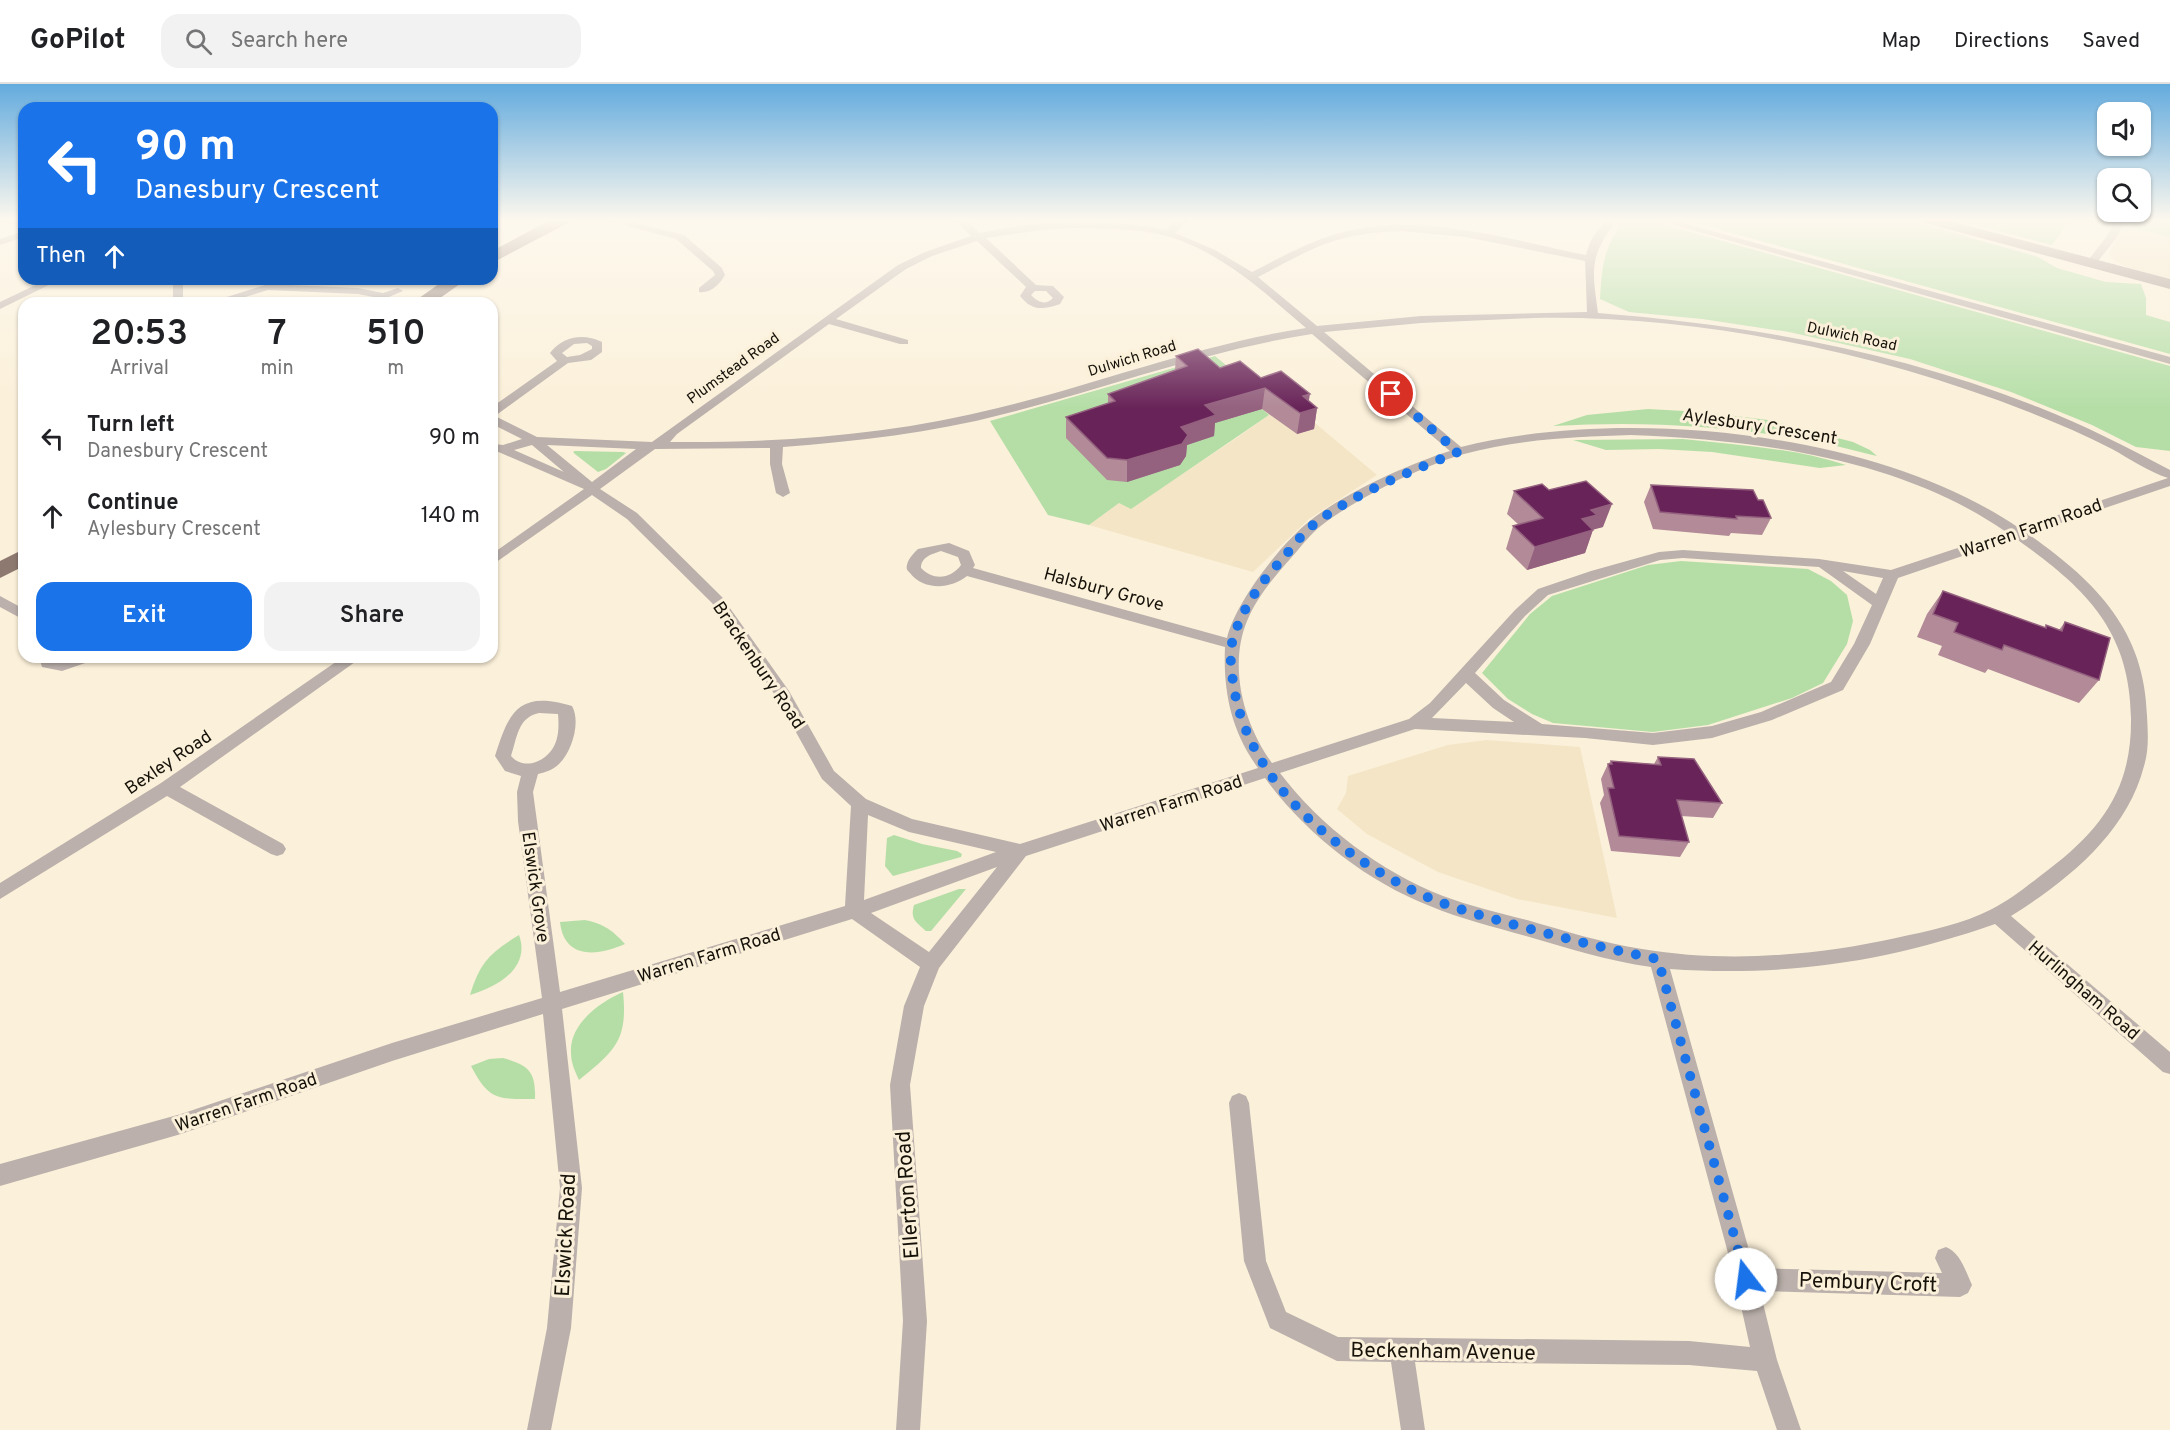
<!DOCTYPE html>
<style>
body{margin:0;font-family:Overpass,sans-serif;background:#f2f2f2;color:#202124;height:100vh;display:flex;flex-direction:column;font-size:22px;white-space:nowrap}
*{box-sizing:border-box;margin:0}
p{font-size:20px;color:#757577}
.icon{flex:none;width:33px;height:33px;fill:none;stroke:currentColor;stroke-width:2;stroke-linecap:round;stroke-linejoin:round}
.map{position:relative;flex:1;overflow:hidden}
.panel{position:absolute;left:18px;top:213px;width:480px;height:366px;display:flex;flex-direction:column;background:#fff;border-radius:18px;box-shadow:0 2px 4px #0004}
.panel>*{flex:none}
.top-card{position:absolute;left:18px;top:18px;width:480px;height:183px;border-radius:18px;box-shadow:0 2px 4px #0004;background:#1a73e8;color:#fff;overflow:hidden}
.controls{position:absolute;left:2097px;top:18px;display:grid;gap:12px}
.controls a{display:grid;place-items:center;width:54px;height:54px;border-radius:12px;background:#fff;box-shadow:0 2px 4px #0004;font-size:30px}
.pin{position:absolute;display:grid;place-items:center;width:51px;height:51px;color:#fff;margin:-26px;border:3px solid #fff;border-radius:50%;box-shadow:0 2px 6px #0007}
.me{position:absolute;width:66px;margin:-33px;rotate:345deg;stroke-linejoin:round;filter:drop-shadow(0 0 4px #0008)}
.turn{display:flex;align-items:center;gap:21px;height:126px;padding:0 18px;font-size:27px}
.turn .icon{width:78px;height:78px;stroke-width:2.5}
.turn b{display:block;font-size:42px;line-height:51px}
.then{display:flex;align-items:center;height:57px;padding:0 18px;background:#0003;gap:12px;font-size:22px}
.eta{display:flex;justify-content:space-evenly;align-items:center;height:102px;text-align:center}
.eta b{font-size:36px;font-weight:600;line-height:42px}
.button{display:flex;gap:12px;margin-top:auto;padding:12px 18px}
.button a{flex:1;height:69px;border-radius:18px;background:#1a73e8;color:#fff;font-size:24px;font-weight:600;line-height:69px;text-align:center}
.button a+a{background:#f2f2f2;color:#202124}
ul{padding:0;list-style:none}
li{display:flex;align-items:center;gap:18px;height:78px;padding:0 18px}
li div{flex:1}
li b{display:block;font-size:22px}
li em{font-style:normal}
header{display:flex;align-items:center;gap:36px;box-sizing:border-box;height:84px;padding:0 30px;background:#fff;border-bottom:2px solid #e0e0e0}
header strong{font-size:28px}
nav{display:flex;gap:33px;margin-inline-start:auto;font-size:21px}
.search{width:420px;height:54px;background:#f2f2f2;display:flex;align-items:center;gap:15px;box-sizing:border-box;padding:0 21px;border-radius:18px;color:#757577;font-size:22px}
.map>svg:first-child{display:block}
.built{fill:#f3e5c6}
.green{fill:#b5dea7}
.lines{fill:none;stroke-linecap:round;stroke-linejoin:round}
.street{fill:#bbb0ab;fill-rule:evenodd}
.secondary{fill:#a09088;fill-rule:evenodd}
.primary{fill:#8d7970;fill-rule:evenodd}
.wall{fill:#b28a98}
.shaded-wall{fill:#94617f}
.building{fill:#682458;stroke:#94617f;stroke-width:1.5}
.route{stroke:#1a73e8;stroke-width:10;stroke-dasharray:0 18}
.labels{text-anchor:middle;stroke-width:6;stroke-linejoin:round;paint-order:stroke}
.far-street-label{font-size:15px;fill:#16120a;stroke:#fbf0d9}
.street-label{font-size:18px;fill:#16120a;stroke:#fbf0d9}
.near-street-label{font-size:21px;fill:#16120a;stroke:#fbf0d9}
</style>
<header>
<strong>GoPilot</strong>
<div class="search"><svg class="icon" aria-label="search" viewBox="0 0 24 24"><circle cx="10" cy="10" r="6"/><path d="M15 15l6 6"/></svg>Search here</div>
<nav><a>Map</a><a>Directions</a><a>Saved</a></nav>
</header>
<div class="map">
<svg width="2170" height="1346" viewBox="0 0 2170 1346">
<rect width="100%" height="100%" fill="#fbf0d9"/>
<g class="built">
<path d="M2122 143H2131L2170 153V195L2132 185 2115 177 2109 169Z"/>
<path d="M1278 308 1377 391 1309 435 1253 488 1089 441 1119 419 1131 424 1238 353 1269 331 1253 317Z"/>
<path d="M1487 656 1580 663 1617 834 1517 815 1438 788 1367 750 1337 725 1346 709 1348 692 1448 661Z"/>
</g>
<g class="green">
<path d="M1685 136H1907L2038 173 2057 184 2106 198 2141 200 2146 214V231L2170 238V270Z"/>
<path d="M1958 136H2059L2068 138 2052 161Z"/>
<path d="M2133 136H2170V153L2131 143Z"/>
<path d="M1651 137 2170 282V367L2136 363 2092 341 2011 308 1910 275 1789 248 1702 235 1629 228 1600 215C1602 183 1603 165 1623 138Z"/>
<path d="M1215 272 1264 313 1253 317 1269 331 1131 425 1119 419 1089 441 1048 431 990 337Z"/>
<path d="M1648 325 1702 328 1768 336 1853 358 1870 366 1877 372C1851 366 1824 358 1796 354 1713 341 1638 337 1553 342L1587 331Z"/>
<path d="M1683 355C1738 361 1794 364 1846 381L1820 384 1712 368 1659 365 1606 366 1573 356Z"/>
<path d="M575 367 623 368 626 369 606 385 598 388 575 370 573 368Z"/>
<path d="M1681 477 1808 485 1831 497 1847 511 1853 537 1847 560 1823 599 1792 614 1708 641 1653 648 1553 639 1532 630 1508 615 1482 589 1530 530 1552 512 1648 481Z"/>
<path d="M894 751 922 760 957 767 962 770 961 773 893 792 885 782 887 754Z"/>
<path d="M959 805H966L931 847H926C916 838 910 835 914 821Z"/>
<path d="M585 836C604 840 612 846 625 860 598 872 564 876 560 838Z"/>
<path d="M519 851C531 884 497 903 470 911 480 878 490 869 519 851Z"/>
<path d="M623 908C628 956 615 967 579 996 575 987 571 979 571 969 569 940 600 918 623 908Z"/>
<path d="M503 974C529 981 536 988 535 1015 498 1015 489 1017 471 982L489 975Z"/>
</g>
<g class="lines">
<g class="street">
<path d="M2 136 24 137V143L4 138Z"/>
<path d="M606 136H623L684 151 722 184 725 191C720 200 710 210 699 208V204L715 191 713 187 676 155Z"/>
<path d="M955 136H966L980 149C1035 136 1111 134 1166 146L1177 136H1188L1175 149 1215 166 1252 188C1280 174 1309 157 1340 149 1420 127 1507 155 1586 171 1589 157 1596 146 1607 136H1617C1589 172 1592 185 1598 229 1749 241 1897 267 2038 323 2084 341 2127 363 2170 386V402L2028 450C2095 497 2145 546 2147 632 2148 649 2149 666 2144 682 2127 749 2067 797 2011 832L2170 968V990L2163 988 1995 840C1887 878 1785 893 1670 885L1754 1184 1942 1189 1935 1174 1938 1166 1946 1163C1960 1168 1966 1188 1972 1201L1968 1209 1960 1213 1760 1207 1777 1276 1801 1346H1777L1757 1287 1689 1281 1415 1278 1425 1346H1401L1391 1278 1337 1277 1270 1244 1244 1177 1229 1019 1232 1012 1239 1009 1246 1012 1249 1019 1266 1177 1286 1228 1338 1253 1689 1257 1750 1263 1735 1195 1651 883C1608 877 1567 864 1526 852 1494 843 1461 835 1430 822 1366 797 1305 749 1265 694L1026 772 939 884 924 922 910 1001 927 1237 920 1346H896L903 1237 890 1001 904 922 920 883 852 835 562 925 582 1104 571 1244 551 1346H527L547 1244 560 1104 543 930 392 977 181 1050 0 1102V1080L181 1030 392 959 542 914 518 737 517 708 521 692 505 687 495 672C509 628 518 606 572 622 581 638 572 667 559 680 553 686 546 688 538 690L533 708 560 908 845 822 851 722 822 695 777 614 712 519 627 435 592 411 492 481V470L584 405 494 366V360L503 361 522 355 492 340V323L557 277 550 269C563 252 583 249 602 258V268L591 276 568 279 495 332 537 353 652 358 898 181 925 168 971 152ZM1070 144C1099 145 1135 144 1163 151 1219 166 1263 207 1306 244 1200 260 1101 299 998 324 891 351 780 359 670 358L677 350 829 240 900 260H908V256L836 235 906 185 932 172 977 157 1026 203 1020 212C1032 227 1042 226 1060 220L1064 213 1053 202 1036 201 986 154 1041 146ZM1402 147 1466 153 1585 177 1587 228 1421 232 1317 242 1258 193C1286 179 1314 161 1345 154 1364 149 1383 148 1402 147ZM1035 207H1046L1053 214C1045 222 1038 218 1031 211ZM1534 234C1700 231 1875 268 2029 328 2057 339 2085 351 2112 365 2130 375 2149 388 2168 394L2019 444C1877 347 1626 322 1461 363L1324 248 1421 239ZM1312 250 1450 367C1408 380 1345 409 1311 436 1282 458 1235 519 1227 554L973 484 975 481 969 467 949 459 918 465C914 469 908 475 907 481 906 485 907 486 910 489 924 507 951 505 967 492L1225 563C1223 607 1231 647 1258 684L1020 760 912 735 866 715 834 687 789 607 722 513 637 429 600 405 655 365 770 364V380L776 409 783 413 790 409 782 380 783 363C857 357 932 349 1004 330 1107 304 1207 266 1312 250ZM587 259 592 262V265L580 271 567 273 562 269 574 260ZM1631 351C1757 356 1900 374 2006 448L1891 486 1819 475 1683 466 1659 468 1591 487 1538 505 1515 526 1430 619 1409 635 1272 679C1244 641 1228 583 1247 537 1257 513 1274 493 1291 474 1301 463 1310 450 1322 441 1357 414 1422 382 1464 370 1518 355 1575 353 1631 351ZM532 361 564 388 514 366ZM547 361 636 365 592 398ZM2015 454C2084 503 2130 545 2131 634 2132 704 2102 745 2048 786 2031 799 2012 815 1992 825 1963 840 1928 847 1896 854 1814 872 1725 879 1642 865 1603 859 1565 847 1527 836 1499 829 1470 822 1443 812 1381 788 1320 742 1280 689L1415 645 1585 654 1653 661 1712 654 1772 636 1843 606 1870 560 1898 494ZM941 467 958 473 961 481C951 495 933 497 921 484 921 473 932 470 941 467ZM1683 474 1819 483 1872 521 1854 560 1831 598 1761 628 1712 642 1653 649 1542 640 1504 616 1475 589 1525 532 1548 511 1660 476ZM1843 487 1883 494 1876 510ZM1466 599 1493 624 1514 638 1432 634ZM539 629 558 630C559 641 559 654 553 664 544 679 523 686 511 672 517 654 518 633 539 629ZM868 731 909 748 996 768 864 816ZM997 783 929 868 871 829Z"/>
<path d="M1656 136H1672L2170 273V280Z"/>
<path d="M2115 136H2125L2117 153 2095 181H2087L2086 179 2107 152Z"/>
<path d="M24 147V153L0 161V155Z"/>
<path d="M48 195H61L0 225V218Z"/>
<rect x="173" y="195" width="10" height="24"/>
<path d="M268 200 358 204 383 209 398 204 403 207 384 215 358 210 268 206 225 219H208Z"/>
<path d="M0 512 24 525V536L0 523Z"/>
<path d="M39 573H55V575L94 573 91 577 62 587 42 583Z"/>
<path d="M343 573H362L180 703 283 760 286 765 283 770 277 772 271 770 167 712 0 815V799L161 699Z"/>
</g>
<path class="secondary" d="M1923 136H1946L2170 195V205L1925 139Z"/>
<g class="primary">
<path d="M550 136H570L568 139 492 179V167Z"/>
<path d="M446 195H467L433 219H412Z"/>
<path d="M24 465V482L0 494V477Z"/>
</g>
</g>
<g class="wall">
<path d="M1176 272 1261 294 1309 317 1317 324 1314 345 1297 350 1262 325 1215 339 1214 352 1187 361 1186 372 1180 381 1127 398 1107 396 1066 354V333L1108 319V310L1175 286Z"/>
<path d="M1651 401 1758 416 1771 434 1762 451 1731 449 1729 452 1653 445 1644 418Z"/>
<path d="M1549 406 1603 443 1593 445 1585 469 1527 486 1506 465 1513 442 1519 441 1507 430 1514 407Z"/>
<path d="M1943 507 2045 544 2046 541 2059 546 2065 538 2099 596 2079 619 1988 585 1985 589 1938 571 1942 562 1917 553 1927 530Z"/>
<path d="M1658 673 1722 719 1713 734 1681 732 1689 758 1680 773 1611 767 1600 719 1604 711 1601 695 1608 680 1611 677 1654 680Z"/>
</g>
<g class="shaded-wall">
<path d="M1265 304 1262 325 1215 339 1214 352 1187 361 1186 372 1180 381 1127 398V376L1205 321Z"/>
<path d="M1310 310 1307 327 1317 324 1314 345 1297 350 1303 312Z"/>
<path d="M1612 420 1603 443 1592 446H1593L1585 469 1527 486 1535 463 1591 426Z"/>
</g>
<g class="building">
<path d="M1198 265 1220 284 1240 277 1261 294 1281 287 1310 310 1303 312 1317 324 1300 329 1265 304 1205 321 1216 331 1181 343 1188 351 1182 360 1127 376 1107 374 1066 333 1115 317 1108 310 1187 282 1176 272Z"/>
<path d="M1586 397 1612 420 1591 426 1597 431 1582 435 1593 446 1535 463 1513 442 1543 434 1514 407 1542 400 1549 406Z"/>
<path d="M1651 401 1753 406 1758 416H1763L1771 434 1736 432 1737 435 1660 428Z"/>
<path d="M1943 507 2046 544V541L2062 547 2065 538 2110 554 2099 596 2004 561 2002 566 1954 548 1958 539 1933 530Z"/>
<path d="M1658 673 1694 675 1722 719 1677 716 1689 758 1619 752 1608 704H1614L1608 680H1612L1611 677 1661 681Z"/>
</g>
<linearGradient id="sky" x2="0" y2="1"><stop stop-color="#63abde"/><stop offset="0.42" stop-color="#fdf8ee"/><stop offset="1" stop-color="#fdf8ee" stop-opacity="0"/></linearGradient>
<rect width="2170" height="324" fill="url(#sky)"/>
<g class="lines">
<path class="route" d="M1391 310 1458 368C1410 388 1359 407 1317 438 1303 448 1291 465 1280 478 1259 500 1239 530 1232 559 1229 573 1232 591 1234 604 1249 696 1331 765 1410 805 1439 820 1472 829 1504 838 1555 852 1606 865 1658 875L1746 1195"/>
</g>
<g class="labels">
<g class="far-street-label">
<text transform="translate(1852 252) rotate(12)" y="5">Dulwich Road</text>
<text transform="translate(1132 274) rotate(-17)" y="5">Dulwich Road</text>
<text transform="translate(733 284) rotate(-36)" y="5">Plumstead Road</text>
</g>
<g class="street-label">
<text transform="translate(1760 342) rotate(9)" y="6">Aylesbury Crescent</text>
<text transform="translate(2031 444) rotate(-19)" y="6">Warren Farm Road</text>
<text transform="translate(1104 505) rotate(15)" y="6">Halsbury Grove</text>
<text transform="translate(759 581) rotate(56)" y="6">Brackenbury Road</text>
<text transform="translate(168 678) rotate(-34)" y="6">Bexley Road</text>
<text transform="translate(1171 719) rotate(-18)" y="6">Warren Farm Road</text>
<text transform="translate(536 803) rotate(82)" y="6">Elswick Grove</text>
<text transform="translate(709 871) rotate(-17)" y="6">Warren Farm Road</text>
<text transform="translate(2084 906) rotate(41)" y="6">Hurlingham Road</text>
<text transform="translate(246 1018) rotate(-19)" y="6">Warren Farm Road</text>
</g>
<g class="near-street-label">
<text transform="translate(907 1111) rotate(-94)" y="7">Ellerton Road</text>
<text transform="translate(565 1151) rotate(-87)" y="7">Elswick Road</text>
<text transform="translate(1868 1198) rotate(2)" y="7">Pembury Croft</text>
<text transform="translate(1443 1267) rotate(1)" y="7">Beckenham Avenue</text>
</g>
</g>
</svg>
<div class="controls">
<a><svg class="icon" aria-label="sound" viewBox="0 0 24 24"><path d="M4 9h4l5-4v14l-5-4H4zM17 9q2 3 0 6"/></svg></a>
<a><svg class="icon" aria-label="search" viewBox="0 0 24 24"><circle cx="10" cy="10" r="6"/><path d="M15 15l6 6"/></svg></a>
</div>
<div class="pin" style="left:1391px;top:310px;background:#d93025"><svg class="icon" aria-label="arrive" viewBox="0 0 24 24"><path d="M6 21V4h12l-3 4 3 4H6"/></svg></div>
<svg class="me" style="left:1746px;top:1195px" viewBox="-20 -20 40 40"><circle r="19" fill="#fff"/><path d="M0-13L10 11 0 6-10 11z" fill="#1a73e8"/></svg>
<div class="top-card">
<div class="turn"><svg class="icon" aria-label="left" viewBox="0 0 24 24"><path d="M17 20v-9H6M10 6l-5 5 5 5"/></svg><div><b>90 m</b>Danesbury Crescent</div></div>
<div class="then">Then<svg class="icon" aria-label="ahead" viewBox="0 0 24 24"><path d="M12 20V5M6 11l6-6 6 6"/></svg></div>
</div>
<section class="panel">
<div class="eta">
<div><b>20:53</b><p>Arrival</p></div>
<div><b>7</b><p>min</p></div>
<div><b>510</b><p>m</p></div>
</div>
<ul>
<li><svg class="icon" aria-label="left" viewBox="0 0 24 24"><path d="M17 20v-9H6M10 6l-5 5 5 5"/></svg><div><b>Turn left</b><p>Danesbury Crescent</p></div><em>90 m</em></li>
<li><svg class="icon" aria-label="ahead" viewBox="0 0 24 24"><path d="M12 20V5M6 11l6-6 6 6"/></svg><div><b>Continue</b><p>Aylesbury Crescent</p></div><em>140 m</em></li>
</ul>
<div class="button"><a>Exit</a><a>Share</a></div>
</section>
</div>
